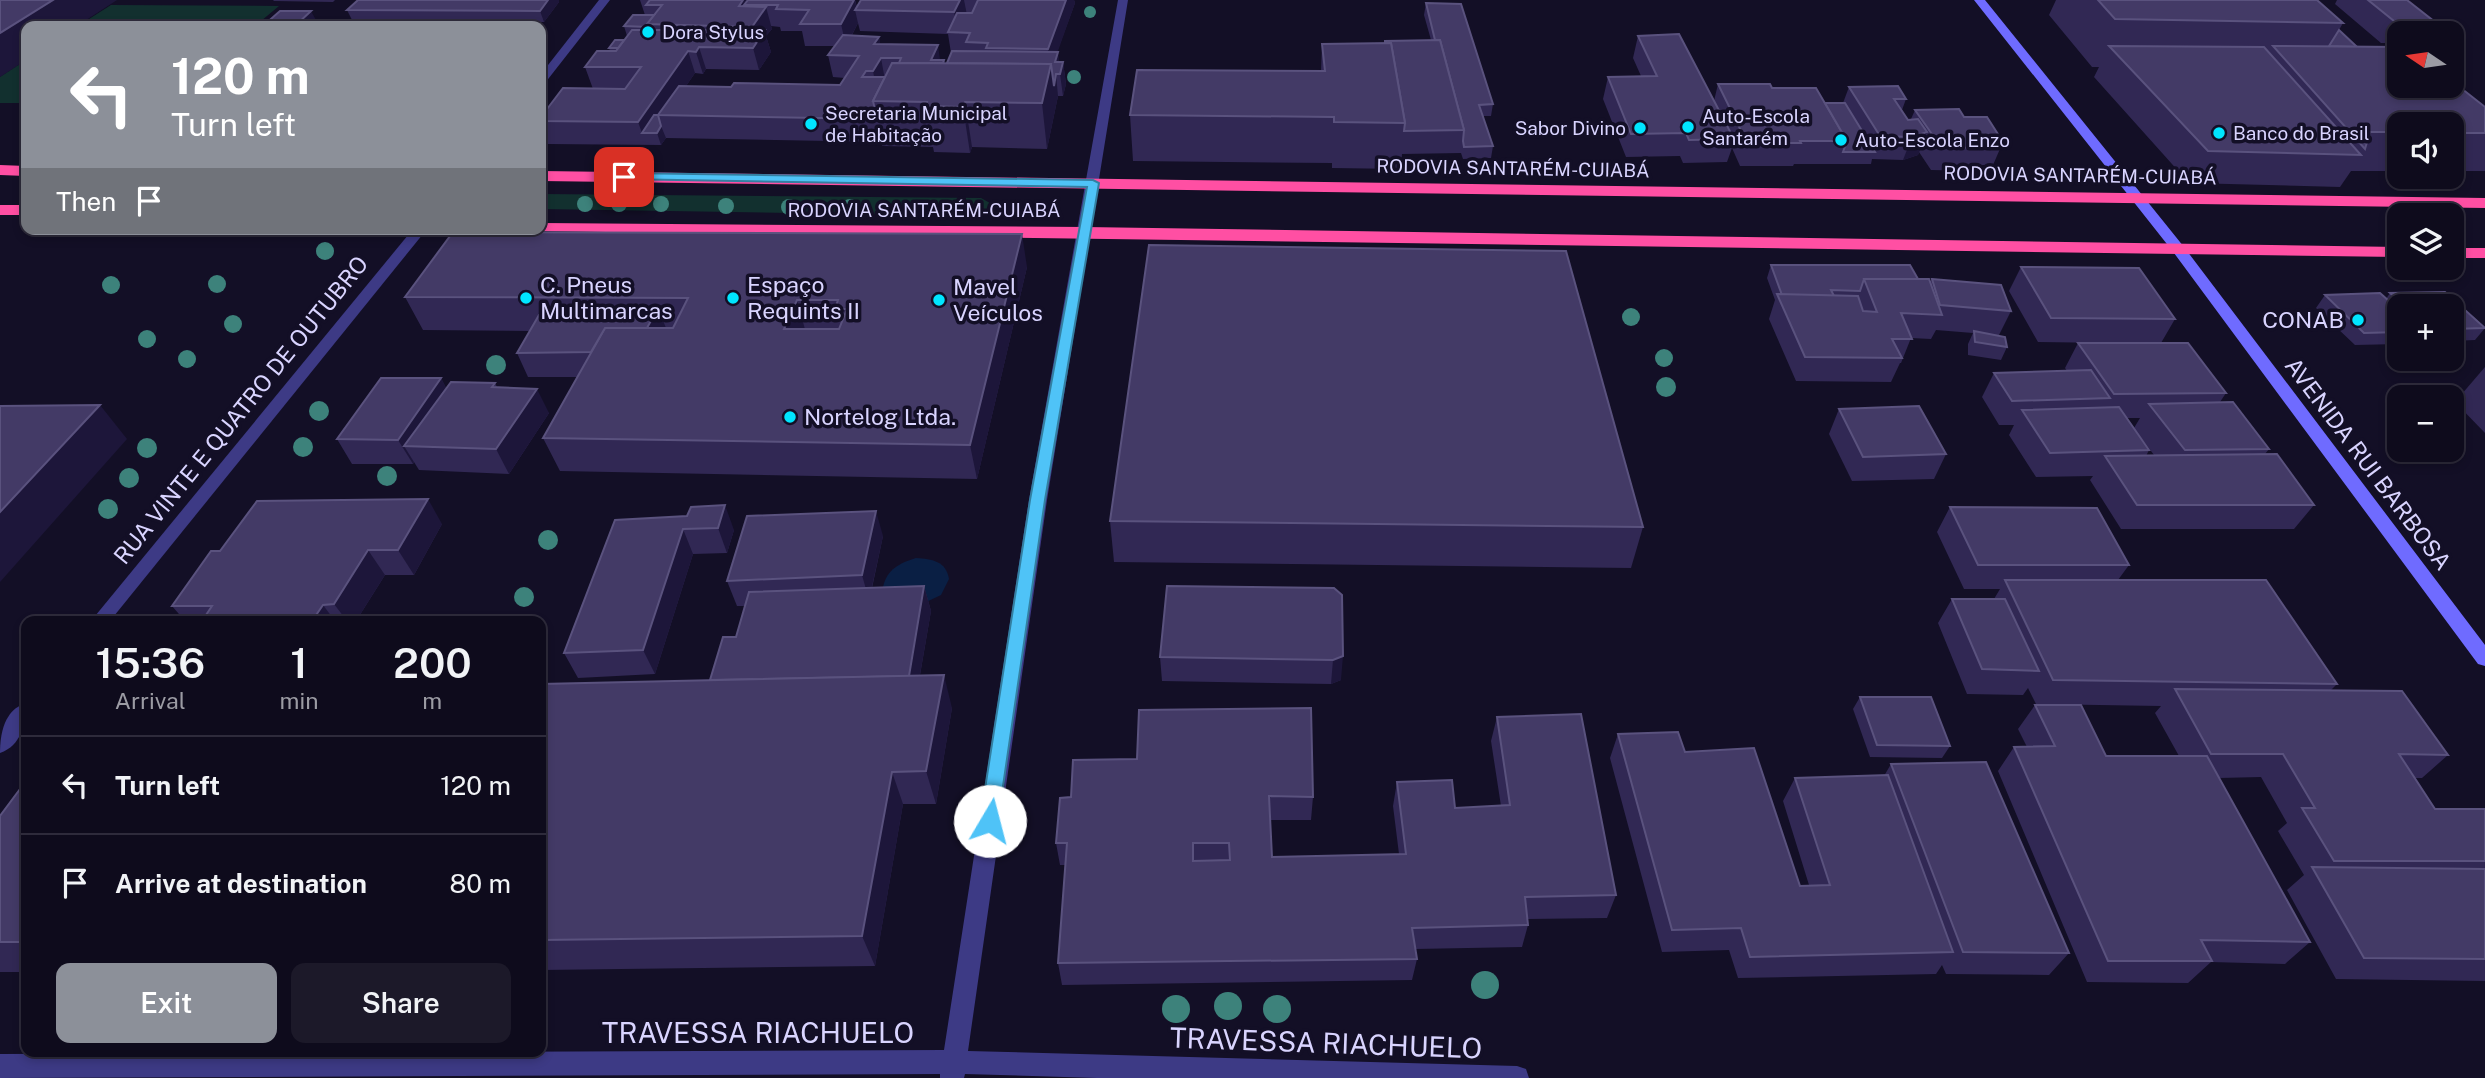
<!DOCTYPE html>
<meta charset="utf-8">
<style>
body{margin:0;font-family:"Public Sans",sans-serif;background:#1c1929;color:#f1f3f6;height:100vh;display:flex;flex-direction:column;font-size:26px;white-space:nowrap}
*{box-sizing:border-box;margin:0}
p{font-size:23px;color:#9b9ba3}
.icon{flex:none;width:38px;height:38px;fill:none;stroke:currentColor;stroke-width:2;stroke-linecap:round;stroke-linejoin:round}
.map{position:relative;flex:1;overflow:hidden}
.details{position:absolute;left:21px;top:616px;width:525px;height:441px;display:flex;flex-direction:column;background:#0e0b1c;border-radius:14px;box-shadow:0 4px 10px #0003,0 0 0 2px #2e2b3b}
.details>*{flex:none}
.guide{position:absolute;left:21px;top:21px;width:525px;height:214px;border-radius:14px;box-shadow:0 4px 10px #0003,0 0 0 2px #2e2b3b;background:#8c9099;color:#fff;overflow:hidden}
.needle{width:46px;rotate:283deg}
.controls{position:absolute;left:2387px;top:21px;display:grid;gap:14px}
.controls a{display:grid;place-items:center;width:77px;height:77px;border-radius:14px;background:#0e0b1c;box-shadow:0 4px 10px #0003,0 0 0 2px #2e2b3b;font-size:35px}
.pin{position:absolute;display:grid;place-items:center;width:60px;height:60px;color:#fff;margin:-30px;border-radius:14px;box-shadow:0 4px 10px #0006}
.me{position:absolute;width:77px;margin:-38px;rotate:8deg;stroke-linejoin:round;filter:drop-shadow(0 0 5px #0008)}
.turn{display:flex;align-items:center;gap:24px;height:147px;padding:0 35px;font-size:32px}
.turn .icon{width:91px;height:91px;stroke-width:2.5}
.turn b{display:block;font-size:49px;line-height:60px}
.then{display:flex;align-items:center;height:66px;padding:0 35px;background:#0003;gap:14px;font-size:26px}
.eta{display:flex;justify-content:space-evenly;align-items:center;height:119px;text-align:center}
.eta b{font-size:42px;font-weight:600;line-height:49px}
.cta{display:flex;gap:14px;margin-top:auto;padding:14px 35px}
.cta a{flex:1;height:80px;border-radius:14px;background:#8c9099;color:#fff;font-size:28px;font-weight:600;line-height:80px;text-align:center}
.cta a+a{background:#1c1929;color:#f1f3f6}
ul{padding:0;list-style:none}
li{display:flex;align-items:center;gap:21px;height:98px;padding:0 35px;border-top:2px solid #2e2b3b}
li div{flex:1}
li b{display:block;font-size:26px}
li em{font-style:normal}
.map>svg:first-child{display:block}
.green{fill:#12302f}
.water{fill:#0a1f44}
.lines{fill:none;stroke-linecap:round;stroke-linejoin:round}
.street{fill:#3d3a85;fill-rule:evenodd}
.secondary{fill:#6f6bff;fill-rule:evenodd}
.highway{fill:#ff4fa3;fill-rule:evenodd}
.tree{fill:#3d827b}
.wall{fill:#312854;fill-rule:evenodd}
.shaded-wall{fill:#1d163a}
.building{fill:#433a66;stroke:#5a527e;stroke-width:2;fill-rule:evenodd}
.route{fill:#4fc3f7;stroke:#337fa1;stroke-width:2}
.poi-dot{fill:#00e5ff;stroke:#130f26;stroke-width:2.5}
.labels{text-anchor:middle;stroke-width:7;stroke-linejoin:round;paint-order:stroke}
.far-poi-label{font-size:19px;fill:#d9d4ff;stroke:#130f26;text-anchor:start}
.far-street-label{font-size:19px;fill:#d9d4ff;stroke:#130f26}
.poi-label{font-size:23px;fill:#d9d4ff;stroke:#130f26;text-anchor:start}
.street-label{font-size:23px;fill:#d9d4ff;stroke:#130f26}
.near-street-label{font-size:28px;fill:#d9d4ff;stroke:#130f26}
</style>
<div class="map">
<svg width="2485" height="1078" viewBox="0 0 2485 1078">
<rect width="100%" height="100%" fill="#130f26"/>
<g class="green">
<path d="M111 5 279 6 255 26H78Z"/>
<path d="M26 60V103H0V77Z"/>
<path d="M541 194 981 198 990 203 987 211 974 216 541 209Z"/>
</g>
<path class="water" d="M916 558C932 559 946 561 949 579L941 595 922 604 886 595 883 587C887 569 900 563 916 558Z"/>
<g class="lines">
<g class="street">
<path d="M599 0H610L545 83 541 84V74Z"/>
<path d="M1118 0H1128L1047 500 968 1051 1517 1066 1526 1069 1529 1078H1097L965 1074 964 1078H940V1074L0 1078V1054L944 1050 1029 500Z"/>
<path d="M413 229H427L110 621H91Z"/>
<path d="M26 703C27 722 21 746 0 753 0 734 4 710 26 703Z"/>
</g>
<path class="secondary" d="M1974 0H1985L2184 247 2485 645V666L2478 664 2174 253Z"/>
<g class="highway">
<path d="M0 165 26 166V176L0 175Z"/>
<path d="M541 171 2485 198V208L541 181Z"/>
<rect x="0" y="205" width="26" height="10"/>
<path d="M541 223 1085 227 2399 247V257L535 231 534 229H541Z"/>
<rect x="2452" y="248" width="33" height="10"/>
</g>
</g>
<g class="tree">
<circle cx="1090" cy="12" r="6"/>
<circle cx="1074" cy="77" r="7"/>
<circle cx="585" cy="204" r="8"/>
<circle cx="619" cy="204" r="8"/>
<circle cx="661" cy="204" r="8"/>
<circle cx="726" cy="206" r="8"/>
<circle cx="789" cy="207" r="8"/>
<circle cx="850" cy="207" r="8"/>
<circle cx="325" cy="251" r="9"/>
<circle cx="217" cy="284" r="9"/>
<circle cx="111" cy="285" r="9"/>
<circle cx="1631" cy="317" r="9"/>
<circle cx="233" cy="324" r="9"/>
<circle cx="147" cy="339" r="9"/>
<circle cx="1664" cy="358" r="9"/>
<circle cx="187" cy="359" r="9"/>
<circle cx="496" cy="365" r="10"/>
<circle cx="1666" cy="387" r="10"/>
<circle cx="319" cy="411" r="10"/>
<circle cx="303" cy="447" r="10"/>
<circle cx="147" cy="448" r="10"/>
<circle cx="387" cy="476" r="10"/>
<circle cx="129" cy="478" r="10"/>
<circle cx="108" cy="509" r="10"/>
<circle cx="548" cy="540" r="10"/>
<circle cx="524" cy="597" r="10"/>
<circle cx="1485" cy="985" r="14"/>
<circle cx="1228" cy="1006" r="14"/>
<circle cx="1176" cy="1009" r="14"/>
<circle cx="1277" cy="1009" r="14"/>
</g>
<g class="wall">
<path d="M273 0H335L333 2 274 1Z"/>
<path d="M640 0H855L857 7 861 0H1074L1075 3 1057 52 1059 62H1063L1066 84 1063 96H1058L1047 149 972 147 970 153 934 152 933 147 882 146V142L666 138 661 145 547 144 541 129V117L593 89 585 67 610 51 609 48 624 40 627 36 624 26 645 15ZM858 23 860 31 948 34 951 53 947 63H945L944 60 880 45 879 37 852 35ZM771 26 780 27 781 31H802L805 46H835L828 55 833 77 845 78 840 85 731 87 686 86 695 73 703 74 706 69 759 70 771 52 766 36 772 29Z"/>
<path d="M2056 0H2317L2343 23 2339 30 2357 47 2485 107V171H2452V124H2399V171H2351L2340 187 2189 183 2094 77 2099 67H2092L2049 15Z"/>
<path d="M2337 0H2407L2435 22 2428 33H2399V43H2381L2335 4Z"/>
<path d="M559 2 544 22H353L347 10Z"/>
<path d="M1426 3 1493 104 1491 116H1483L1493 146 1491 158 1463 159 1461 153 1402 154 1401 169 1332 168V163L1133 161 1130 115 1321 71 1322 44H1385V41L1431 40 1424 15Z"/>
<path d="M1638 36 1714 101 1718 84 1772 88 1825 103H1843L1849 87 1906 99 1902 110 1908 120 1911 119 1915 110 1964 117 2003 142 1993 165H1978L1976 171 1931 170 1919 152 1918 155 1903 160 1872 159 1871 164H1794L1793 166H1740L1732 148 1727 162 1683 163 1680 156 1626 157 1603 99 1608 77 1641 76 1633 58Z"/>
<path d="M1771 265 1918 279 1930 283 1932 279 2011 311 1999 335 2007 347 2001 360 1968 355V344L1973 333 1936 330 1931 339 1911 338 1901 363H1900L1891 382 1796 381 1769 319 1775 300 1767 278Z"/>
<path d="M1027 267 977 479 560 471 543 438 577 377H528L517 353 530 331 423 330 405 297Z"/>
<path d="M2021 267 2175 319 2161 343 2226 393 2220 402 2269 449 2265 454 2314 505 2294 529H2121L2090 480 2093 476 2036 477 2009 435 2014 425H1999L1982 397 1994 373 2067 371 2065 368 2078 343H2113L2038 342 2009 291ZM2127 418H2140L2134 428ZM2139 435 2154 455 2146 456 2149 450Z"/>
<path d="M2445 292 2485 327V328L2475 340 2452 341V306H2399V344L2355 345 2316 308 2325 295 2380 293 2386 299 2390 293Z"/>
<path d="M2485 367V433L2455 402Z"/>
<path d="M441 378 446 388 495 383 497 387 549 413 509 474 419 470 414 462 413 464H352L337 439Z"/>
<path d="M1839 409 1946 454 1934 479 1852 481 1829 434Z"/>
<path d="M1950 507 2129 565 2118 580 2337 684 2331 690 2448 755 2422 778H2415L2435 809H2485V981L2336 979 2287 890 2304 875 2278 831 2287 823 2261 777 2219 778 2310 942 2285 964 2211 962 2188 983 2087 982 1998 771 2014 747H2027L2018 729 2035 705 2106 756H2179L2155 713 2161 706 2036 704 2028 688 2023 695 1967 694 1938 623 1952 599H1994L2000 589H1964L1937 532Z"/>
<path d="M687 516 734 530 727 553 693 554 655 674 578 678 564 653Z"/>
<path d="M1110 521 1643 527 1631 568 1114 562Z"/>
<path d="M442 524 414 575H385L356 621H185L172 606Z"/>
<path d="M883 536 872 588 924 586 931 611 920 675 952 708 936 804H903L875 966 541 970V684L709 680 736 637 745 606H737L727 581Z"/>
<path d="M1334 588 1341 680 1331 684 1162 681 1160 657Z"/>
<path d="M1860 697 1950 746 1942 758 1870 757 1853 709Z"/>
<path d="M1497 717 1616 895 1607 918 1528 919V925L1522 947 1415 949 1417 959 1412 980 1062 985 1058 963 1065 865H1060L1056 843 1071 797H1313L1311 820H1270L1272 857 1399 854 1393 806 1397 782 1455 808 1501 806 1491 741Z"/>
<path d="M1618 734 1685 752 1800 886 1809 885 1783 801 1795 778 1884 776 1891 764 2069 953 2049 975 1946 974 1942 965 1936 974 1738 978 1729 950 1662 952 1610 758Z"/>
<path d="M26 781V972H0V816Z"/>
</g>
<g class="shaded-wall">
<path d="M53 0H117L77 26H26V60L0 77V33Z"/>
<path d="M548 0H559V2L544 22 540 11Z"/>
<path d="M743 0H756L744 5 749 22 739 6Z"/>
<path d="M854 0H855L857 10H855L858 23 846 46 841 24Z"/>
<path d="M960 0H964L967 15 958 34 954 12Z"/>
<path d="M1066 0H1074L1075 3 1052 68 1056 74 1058 96 1047 149 1042 103 1050 68 1048 49Z"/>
<path d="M766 7 772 29 766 36 771 52 759 70 753 48 756 43 752 27Z"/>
<path d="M311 11 317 22 313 26H295Z"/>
<path d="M879 37 883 58H881L885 80 877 93 873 71 874 44Z"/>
<path d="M938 45 941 67 944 60 948 82 931 60Z"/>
<path d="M699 47 706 69 703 74 696 52Z"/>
<path d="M688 51 695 73 666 115H658L642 133 638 122Z"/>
<path d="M1058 52 1061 73 1063 62 1066 84 1063 96 1060 74 1055 62Z"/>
<path d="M965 102 972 147 970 153 963 107Z"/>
<path d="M661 126 666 138 661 145 657 133Z"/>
<path d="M1927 132 1918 155 1903 160 1912 137Z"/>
<path d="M1022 234 1027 267 977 479 970 445Z"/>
<path d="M797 300 806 333 784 329Z"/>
<path d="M658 308 668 333 642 336Z"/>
<path d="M441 378 454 403 404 446 414 462 413 464 398 440Z"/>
<path d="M537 389 549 413 509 474 496 449Z"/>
<path d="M100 405 127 439 0 582V512Z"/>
<path d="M428 499 442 524 414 575 398 550Z"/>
<path d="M725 505 734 530 727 553 718 528Z"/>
<path d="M876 511 883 536 869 600 862 575Z"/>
<path d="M683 529 693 554 655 674 643 650Z"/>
<path d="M368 550 385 575 356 621H347L334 604Z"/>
<path d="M924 586 931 611 914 709 907 685Z"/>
<path d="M323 605 335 621H312Z"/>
<path d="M1343 656 1341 680 1331 684 1333 660Z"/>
<path d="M944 675 952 708 936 804 926 771Z"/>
<path d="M892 772 903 804 875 966 862 936Z"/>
</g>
<g class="building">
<path d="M0 0H53L0 33Z"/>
<path d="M358 0H548L540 11 347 10Z"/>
<path d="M650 0H743L739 6 766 7 752 27 647 24 662 5H646Z"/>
<path d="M748 0H854L841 24H800L809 10 776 9 778 5H744Z"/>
<path d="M861 0H960L954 12 855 10Z"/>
<path d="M978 0H1066L1048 49 986 48 988 43 966 42 970 33 948 32 957 13H972Z"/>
<path d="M2098 0H2317L2343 23 2115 19Z"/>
<path d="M2368 0H2407L2435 22 2394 21Z"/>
<path d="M1426 3 1461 4 1493 104 1479 105 1493 146 1464 147 1463 141 1464 130 1440 40H1435Z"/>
<path d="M280 11H311L295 26H263Z"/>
<path d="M633 15H654L647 24 648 27 624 26Z"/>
<path d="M632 30H710L704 41 712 30H765L753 48 699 47 696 52 688 51 638 122 541 121V117L563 88 625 89 641 67H585L597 51H616Z"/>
<path d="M2339 30 2357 47 2329 46Z"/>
<path d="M1679 34 1734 139 1689 140 1686 133 1631 134 1608 77 1657 76 1638 36Z"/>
<path d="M843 35 879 37 874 44 938 45 931 60H944L943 63H899L901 58H881L873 71H866L862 77H885L873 101 877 119 658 115 679 86 731 87 734 83 840 85 859 56 828 55Z"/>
<path d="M615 40H624L618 48H609Z"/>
<path d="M1440 40 1464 130 1404 131 1405 123 1391 43 1385 44V41Z"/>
<path d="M1391 43 1405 123 1334 122V117L1130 115 1137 70 1325 71 1322 44Z"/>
<path d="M2109 46 2264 47 2361 155 2208 151Z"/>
<path d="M2273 46 2399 47V86H2452V81L2485 107V133H2452V124H2399V132H2370L2365 149Z"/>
<path d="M952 51 1058 52 1055 62H1063L1060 74H1056L1054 86 1051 64 947 63Z"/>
<path d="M892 63 1051 64 1042 103 965 102 963 107 926 106 927 102 873 101Z"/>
<path d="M1718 84H1770L1772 88H1816L1847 141H1800L1801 143H1747Z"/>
<path d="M1898 86 1906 99H1894L1908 120 1918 119 1927 132 1912 137 1880 136 1849 87Z"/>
<path d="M1825 103H1845L1875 152H1843L1847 141Z"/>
<path d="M1959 109 1964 117H1987L2003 142H1982L1986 148 1941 147 1915 110Z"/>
<path d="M654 115H658L661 126 657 133H642Z"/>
<path d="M453 232 1022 234 970 445 543 438 605 328H673L688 298 405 297ZM797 300H838L835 309H847L839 329H784Z"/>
<path d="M1149 245 1566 251 1643 527 1110 521Z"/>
<path d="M1771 265H1910L1918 279H1864L1860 291 1831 290 1834 296 1782 295Z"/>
<path d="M2021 267 2139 268 2175 319 2051 318Z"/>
<path d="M1864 279H1929L1942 315 1901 313 1912 339H1892L1902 358 1805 357 1777 294 1858 296 1863 311 1877 312Z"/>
<path d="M1932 279 2001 285 2011 311 1940 305Z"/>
<path d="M2445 292 2485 328 2452 329V306H2405L2390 293Z"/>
<path d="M2380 293 2399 310V332L2364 333 2325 295Z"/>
<path d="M558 308H658L647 328H605L591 352 517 353 539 315H555Z"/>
<path d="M1974 331 2005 337 2007 347 1975 342Z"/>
<path d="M2078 343H2188L2226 393 2114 394Z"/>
<path d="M2091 370 2110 398 2012 401 1994 373Z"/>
<path d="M381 378H441L398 440 337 439Z"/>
<path d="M451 382 495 383 492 387 537 389 496 449 404 446Z"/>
<path d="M2233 402 2269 449 2185 450 2149 404Z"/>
<path d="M100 405 0 512V406Z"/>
<path d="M1919 406 1946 454 1863 457 1839 409Z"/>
<path d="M2119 407 2149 450 2050 453 2022 410Z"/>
<path d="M2277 454 2314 505H2137L2105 456Z"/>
<path d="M428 499 398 550H368L334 604 323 605 312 621H202L212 606H172L211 551H220L257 501Z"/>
<path d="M725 505 718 528 683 529 643 650 564 653 615 520 687 516 691 507Z"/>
<path d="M1950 507 2097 508 2129 565H1978Z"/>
<path d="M876 511 862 575 727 581 747 516Z"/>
<path d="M2005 580H2266L2337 684 2053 680Z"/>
<path d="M924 586 909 676 710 680 723 637H736L749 592Z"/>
<path d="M1167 586 1334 588 1342 595 1343 656 1333 660 1160 657Z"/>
<path d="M1952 599H2005L2039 671 1982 669Z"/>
<path d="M944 675 926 771 892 772 862 936 541 940V684Z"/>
<path d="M2175 689 2402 691 2448 755 2399 754 2435 809H2485V861H2334L2302 808H2315L2283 754H2211Z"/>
<path d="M1860 697H1931L1950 746 1877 745Z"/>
<path d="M2035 705H2081L2106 756H2207L2310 942 2201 940 2212 961H2108L2014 747 2055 746Z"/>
<path d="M1311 708 1313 797 1269 796 1272 857 1406 854 1397 782 1452 780 1455 808 1510 805 1497 717 1581 714 1616 895 1525 897 1528 925 1412 928 1417 959 1058 963 1067 843H1056L1060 798 1071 797 1073 760 1137 759 1139 710ZM1193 843H1229L1230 860 1193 861Z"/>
<path d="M1678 732 1685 752 1754 748 1800 886 1830 885 1795 778 1888 775 1953 952 1750 957 1741 928 1672 930 1618 734Z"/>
<path d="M1986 762 2069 953 1963 952 1891 764Z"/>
<path d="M26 781V942H0V816Z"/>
<path d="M2312 867 2485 869V959L2364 958Z"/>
</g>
<path class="route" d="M624 173 1093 180 1099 183 1045 500 997 827 990 829 983 827 980 821 1030 500 1087 187 620 179V174Z"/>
<g class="poi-dot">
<circle cx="648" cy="32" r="7"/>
<circle cx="811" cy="124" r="7"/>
<circle cx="1688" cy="127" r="7"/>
<circle cx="1640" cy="128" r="7"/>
<circle cx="2219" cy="133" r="7"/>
<circle cx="1841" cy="140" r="7"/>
<circle cx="526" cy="298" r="7"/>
<circle cx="733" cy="298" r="7"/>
<circle cx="939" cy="300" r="7"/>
<circle cx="2358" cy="320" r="7"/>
<circle cx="790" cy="417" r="7"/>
</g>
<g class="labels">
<g class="far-poi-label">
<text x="662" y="39">Dora Stylus</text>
<text x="825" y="120">Secretaria Municipal<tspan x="825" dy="22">de Habitação</tspan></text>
<text x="1702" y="123">Auto-Escola<tspan x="1702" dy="22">Santarém</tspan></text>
<text x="1626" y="135" text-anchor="end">Sabor Divino</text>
<text x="2233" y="140">Banco do Brasil</text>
<text x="1855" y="147">Auto-Escola Enzo</text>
</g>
<g class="far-street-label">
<text transform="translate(1513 168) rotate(1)" y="7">RODOVIA SANTARÉM-CUIABÁ</text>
<text transform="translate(2080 175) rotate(1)" y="7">RODOVIA SANTARÉM-CUIABÁ</text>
<text x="924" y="217">RODOVIA SANTARÉM-CUIABÁ</text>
</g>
<g class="poi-label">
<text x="540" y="293">C. Pneus<tspan x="540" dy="26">Multimarcas</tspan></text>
<text x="747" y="293">Espaço<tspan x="747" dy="26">Requints II</tspan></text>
<text x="953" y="295">Mavel<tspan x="953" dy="26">Veículos</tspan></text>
<text x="2344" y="328" text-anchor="end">CONAB</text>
<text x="804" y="425">Nortelog Ltda.</text>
</g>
<g class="street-label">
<text transform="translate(241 410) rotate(-51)" y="8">RUA VINTE E QUATRO DE OUTUBRO</text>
<text transform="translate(2368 464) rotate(53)" y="8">AVENIDA RUI BARBOSA</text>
</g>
<g class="near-street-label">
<text x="758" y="1043">TRAVESSA RIACHUELO</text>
<text transform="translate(1326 1043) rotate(2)" y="10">TRAVESSA RIACHUELO</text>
</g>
</g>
</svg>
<div class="controls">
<a><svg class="needle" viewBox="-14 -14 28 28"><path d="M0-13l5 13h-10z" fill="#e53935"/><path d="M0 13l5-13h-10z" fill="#9b9ba3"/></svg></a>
<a><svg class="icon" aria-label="sound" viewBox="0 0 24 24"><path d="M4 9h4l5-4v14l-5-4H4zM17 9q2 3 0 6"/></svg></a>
<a><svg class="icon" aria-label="layers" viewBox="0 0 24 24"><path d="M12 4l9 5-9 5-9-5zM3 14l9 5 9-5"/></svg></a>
<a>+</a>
<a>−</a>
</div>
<div class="pin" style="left:624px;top:177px;background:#d93025"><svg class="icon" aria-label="arrive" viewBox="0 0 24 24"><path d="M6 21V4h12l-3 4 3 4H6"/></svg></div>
<svg class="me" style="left:990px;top:821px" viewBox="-20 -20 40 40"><circle r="19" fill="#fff"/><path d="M0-13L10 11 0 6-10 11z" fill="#4fc3f7"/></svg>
<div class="guide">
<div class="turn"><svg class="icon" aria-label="left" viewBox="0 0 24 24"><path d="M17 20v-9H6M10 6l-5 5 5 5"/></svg><div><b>120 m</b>Turn left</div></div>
<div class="then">Then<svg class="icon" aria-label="arrive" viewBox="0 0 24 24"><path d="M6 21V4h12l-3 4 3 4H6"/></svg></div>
</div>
<section class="details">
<div class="eta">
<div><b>15:36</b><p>Arrival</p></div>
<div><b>1</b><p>min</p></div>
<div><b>200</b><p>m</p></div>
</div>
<ul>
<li><svg class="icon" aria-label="left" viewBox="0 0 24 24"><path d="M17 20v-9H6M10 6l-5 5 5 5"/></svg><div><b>Turn left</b></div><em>120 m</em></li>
<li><svg class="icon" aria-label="arrive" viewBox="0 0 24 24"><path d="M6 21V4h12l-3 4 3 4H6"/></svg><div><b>Arrive at destination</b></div><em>80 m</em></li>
</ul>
<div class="cta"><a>Exit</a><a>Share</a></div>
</section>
</div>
